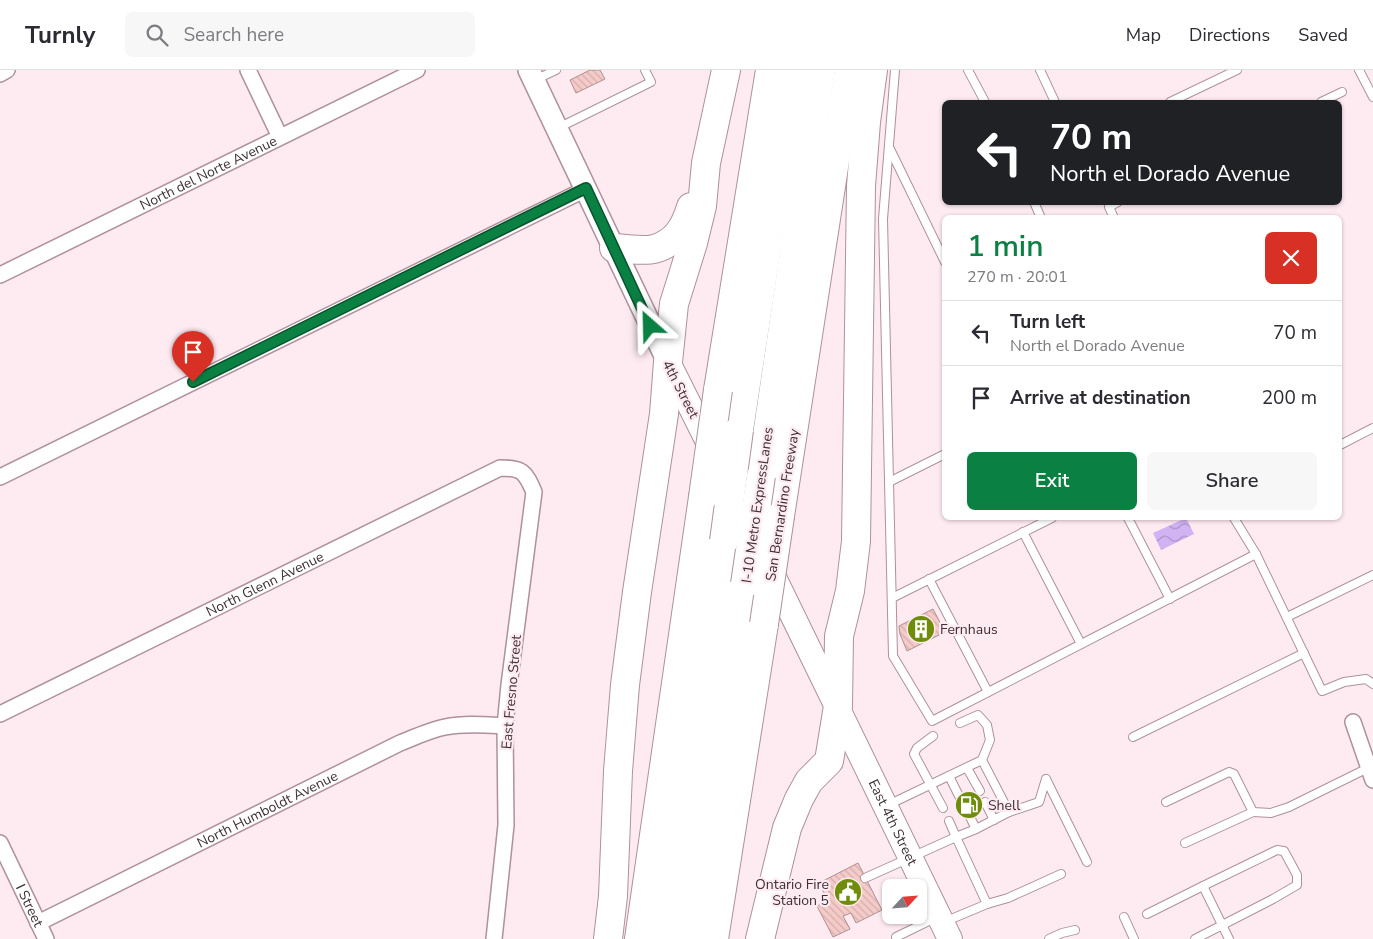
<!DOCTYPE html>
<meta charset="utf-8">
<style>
body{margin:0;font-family:"Nunito Sans",sans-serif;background:#f7f7f7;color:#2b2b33;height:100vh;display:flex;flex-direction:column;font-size:19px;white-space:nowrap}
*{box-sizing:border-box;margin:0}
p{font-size:16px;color:#7c7c81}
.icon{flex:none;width:28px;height:28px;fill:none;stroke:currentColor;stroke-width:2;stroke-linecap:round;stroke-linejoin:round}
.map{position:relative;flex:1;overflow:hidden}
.side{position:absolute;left:942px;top:145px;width:400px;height:305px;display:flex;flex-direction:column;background:#fff;border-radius:8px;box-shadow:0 1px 4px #0004}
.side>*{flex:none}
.guide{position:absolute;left:942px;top:30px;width:400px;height:105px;border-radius:8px;box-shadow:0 1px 4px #0004;background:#202124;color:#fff;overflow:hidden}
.needle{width:32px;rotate:64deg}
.tools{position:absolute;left:882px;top:809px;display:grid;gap:10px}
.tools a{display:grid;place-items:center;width:45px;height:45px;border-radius:8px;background:#fff;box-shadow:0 1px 4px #0004;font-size:25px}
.pin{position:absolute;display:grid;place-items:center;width:42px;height:42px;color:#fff;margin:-51px -21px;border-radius:50% 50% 50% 0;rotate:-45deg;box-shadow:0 0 5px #0007}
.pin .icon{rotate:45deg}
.me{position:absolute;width:55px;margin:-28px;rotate:335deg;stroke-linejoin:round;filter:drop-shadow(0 0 4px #0008)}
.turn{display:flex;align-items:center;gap:18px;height:105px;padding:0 25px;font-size:22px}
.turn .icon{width:65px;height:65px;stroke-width:2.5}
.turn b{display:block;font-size:35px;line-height:42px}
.round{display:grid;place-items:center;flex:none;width:52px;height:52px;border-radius:8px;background:#f7f7f7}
.summary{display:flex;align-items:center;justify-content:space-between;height:85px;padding:0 25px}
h1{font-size:30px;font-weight:600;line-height:38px;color:#0b8043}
.primary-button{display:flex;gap:10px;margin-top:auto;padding:10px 25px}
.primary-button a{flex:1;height:58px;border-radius:8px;background:#0b8043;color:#fff;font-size:20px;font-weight:600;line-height:58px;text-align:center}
.primary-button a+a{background:#f7f7f7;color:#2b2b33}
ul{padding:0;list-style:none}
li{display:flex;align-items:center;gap:15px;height:65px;padding:0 25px;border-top:1px solid #e1e1e2}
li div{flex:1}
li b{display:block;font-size:19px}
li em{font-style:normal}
header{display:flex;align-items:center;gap:30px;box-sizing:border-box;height:70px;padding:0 25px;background:#fff;border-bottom:1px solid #e1e1e2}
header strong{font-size:24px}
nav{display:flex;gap:28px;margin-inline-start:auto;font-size:18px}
.search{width:350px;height:45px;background:#f7f7f7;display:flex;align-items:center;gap:12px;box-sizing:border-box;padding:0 18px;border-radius:8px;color:#7c7c81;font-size:19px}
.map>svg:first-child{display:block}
.water{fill:url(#water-waves)}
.building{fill:url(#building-back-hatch);stroke:#ae908f}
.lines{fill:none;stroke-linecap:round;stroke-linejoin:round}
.lane-casing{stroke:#ae919b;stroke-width:10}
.street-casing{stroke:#ae919b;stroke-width:18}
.secondary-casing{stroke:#ae919b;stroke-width:24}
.primary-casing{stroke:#ae919b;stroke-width:26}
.highway-casing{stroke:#ae919b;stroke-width:30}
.lane{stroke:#fff;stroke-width:8}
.street{stroke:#fff;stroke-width:15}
.secondary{stroke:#fff;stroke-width:21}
.primary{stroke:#fff;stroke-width:24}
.highway{stroke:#fff;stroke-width:28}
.highway-bridge-casing{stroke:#ae919b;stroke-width:30;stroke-linecap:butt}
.highway-bridge{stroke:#fff;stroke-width:28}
.route-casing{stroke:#07532c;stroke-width:12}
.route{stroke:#0b8043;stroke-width:9}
.labels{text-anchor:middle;stroke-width:4.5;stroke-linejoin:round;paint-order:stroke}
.street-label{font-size:14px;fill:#3d3135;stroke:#feebf1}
.poi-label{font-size:14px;fill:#3d3135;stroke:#feebf1;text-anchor:start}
</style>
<header>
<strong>Turnly</strong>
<div class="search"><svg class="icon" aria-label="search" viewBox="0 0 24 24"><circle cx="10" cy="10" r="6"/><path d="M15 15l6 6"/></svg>Search here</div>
<nav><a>Map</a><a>Directions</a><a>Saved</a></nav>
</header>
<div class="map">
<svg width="1373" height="869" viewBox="0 0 1373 869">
<defs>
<pattern id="water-waves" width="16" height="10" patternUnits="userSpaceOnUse" patternTransform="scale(1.25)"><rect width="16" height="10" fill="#d1b3f4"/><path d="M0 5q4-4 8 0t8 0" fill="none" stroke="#ab92c6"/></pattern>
<pattern id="building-back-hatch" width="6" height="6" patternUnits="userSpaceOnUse" patternTransform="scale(1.25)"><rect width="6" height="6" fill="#f5cbc9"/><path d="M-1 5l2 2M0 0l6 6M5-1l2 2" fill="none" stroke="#d3afad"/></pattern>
</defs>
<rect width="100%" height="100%" fill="#feebf1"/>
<path class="water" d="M1186 448 1194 464 1161 480 1153 463Z"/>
<g class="building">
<path d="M590 0H600L605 9 576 23 570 10Z"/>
<path d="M933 539 945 562 907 581 900 564 899 556Z"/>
<path d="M858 793 882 840 856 853 851 843 843 846 850 859 833 867 817 836 828 831 819 813Z"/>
</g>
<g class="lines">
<defs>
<g id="lane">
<path d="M895 0 883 149 893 586 932 651 1256 484 1234 448"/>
<path d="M968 0 985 32"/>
<path d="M1040 0 1055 32"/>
<path d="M1359 0 1373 27"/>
<path d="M535 10 556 0"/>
<path d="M1170 32 1237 0"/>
<path d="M1321 32 1342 22"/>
<path d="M558 58 651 12 645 0"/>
<path d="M890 79 945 192"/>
<path d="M1034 132 1041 148"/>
<path d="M1114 148 1109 137 1118 132"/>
<path d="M1340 375 1373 358"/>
<path d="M889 412 945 384"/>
<path d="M1128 448 1170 529"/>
<path d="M1023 462 1081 574"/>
<path d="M1256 484 1322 621 1344 612 1366 609 1373 614"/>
<path d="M929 509 988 622"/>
<path d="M892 528 1052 448"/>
<path d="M1287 547 1373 505"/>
<path d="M960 653 978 645 987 655 990 670 982 690"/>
<path d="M933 666 917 678 914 684 943 738"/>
<path d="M1133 667 1304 583"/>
<path d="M967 698 980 721"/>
<path d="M949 706 961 730"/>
<path d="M1046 709 1087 792"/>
<path d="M985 732 994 750"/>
<path d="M1166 732 1229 702 1234 704 1253 742 1271 743 1289 737 1368 698"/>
<path d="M888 735 982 690 1009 742"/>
<path d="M967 741 976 759"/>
<path d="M949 751 956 767 976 759 1009 742 1039 732 1046 709"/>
<path d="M1185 773 1253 742"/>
<path d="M865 808 956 767 987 834 944 852"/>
<path d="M987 834 1008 828 1061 804"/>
<path d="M1147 844 1203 816 1229 869"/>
<path d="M1124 847 1134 869"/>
<path d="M897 869 896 867 937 847"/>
<path d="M1049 869 1062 863 1075 860"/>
<path d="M1195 869 1273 829 1297 815V805L1284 781 1277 780 1203 816"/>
</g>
<g id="street">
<path d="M248 0 280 67"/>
<path d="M0 4 7 0"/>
<path id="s1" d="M0 205 417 0"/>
<path d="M0 407 586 119"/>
<path id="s2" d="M0 644 500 398C522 398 525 401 534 422L509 615 505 656 506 755 494 869"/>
<path d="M1353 652 1373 710"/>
<path id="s3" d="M0 773 46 869"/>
<path id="s4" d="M38 853 400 673C415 667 430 660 445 657 465 653 486 655 505 656"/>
</g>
<path id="secondary" d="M529 0 668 292"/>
<g id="primary">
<path d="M668 292 714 384"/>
<path id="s5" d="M768 495 950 869"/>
</g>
<g id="highway">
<path d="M614 178C624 179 646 181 654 179 676 173 685 157 691 137"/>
<path d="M718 320 770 0"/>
<path d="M739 360 794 0"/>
<path d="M761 406 821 0"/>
<path d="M780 446 849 0"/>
<path d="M608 869 613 826 618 701 625 615 637 522 664 344 668 292 674 234 693 173 702 136 706 93 726 0"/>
<path d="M639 869 703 427"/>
<path d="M663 869 724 471"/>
<path d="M689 869 745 514"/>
<path d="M714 869 764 554"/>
<path d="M760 869 787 758 794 741 799 729 809 711 829 691 838 636 839 566 850 521 856 471 861 116 866 52 873 0"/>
</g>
</defs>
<use href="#lane" class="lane-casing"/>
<use href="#street" class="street-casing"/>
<use href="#secondary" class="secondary-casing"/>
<use href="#primary" class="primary-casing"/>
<use href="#highway" class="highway-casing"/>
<use href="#lane" class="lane"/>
<use href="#street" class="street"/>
<use href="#secondary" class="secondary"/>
<use href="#primary" class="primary"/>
<use href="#highway" class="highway"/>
<defs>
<g id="highway-bridge">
<path d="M703 427 718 320"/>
<path d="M724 471 739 360"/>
<path d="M745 514 761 406"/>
<path d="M764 554 780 446"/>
</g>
</defs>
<use href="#highway-bridge" class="highway-bridge-casing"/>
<use href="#highway-bridge" class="highway-bridge"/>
</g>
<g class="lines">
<defs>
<path id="route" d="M193 312 586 118 650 256"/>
</defs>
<use href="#route" class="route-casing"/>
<use href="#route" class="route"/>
</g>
<defs>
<symbol id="building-disc" viewBox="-11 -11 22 22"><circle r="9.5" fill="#6f8c0b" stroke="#feebf1"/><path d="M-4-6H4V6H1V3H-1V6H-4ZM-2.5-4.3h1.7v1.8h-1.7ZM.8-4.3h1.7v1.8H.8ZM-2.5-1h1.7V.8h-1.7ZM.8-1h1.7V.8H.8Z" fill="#fff"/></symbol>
<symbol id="fuel-disc" viewBox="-11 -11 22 22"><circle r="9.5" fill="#6f8c0b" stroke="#feebf1"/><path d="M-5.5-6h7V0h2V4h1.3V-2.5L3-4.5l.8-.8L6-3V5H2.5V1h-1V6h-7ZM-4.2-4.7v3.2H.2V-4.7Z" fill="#fff"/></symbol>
<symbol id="civic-disc" viewBox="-11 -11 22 22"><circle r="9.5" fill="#6f8c0b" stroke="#feebf1"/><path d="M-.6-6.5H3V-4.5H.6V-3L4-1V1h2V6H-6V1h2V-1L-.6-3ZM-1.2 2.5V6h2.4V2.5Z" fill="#fff"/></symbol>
</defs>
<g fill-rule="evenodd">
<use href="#building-disc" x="905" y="543" width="32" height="32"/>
<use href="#fuel-disc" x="953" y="719" width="32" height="32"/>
<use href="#civic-disc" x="832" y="806" width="32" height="32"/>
</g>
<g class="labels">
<g class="street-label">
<text dy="5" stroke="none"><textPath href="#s1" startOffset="232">North del Norte Avenue</textPath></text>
<text transform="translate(681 319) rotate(63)" y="5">4th Street</text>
<text transform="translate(757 435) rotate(-82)" y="5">I-10 Metro ExpressLanes</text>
<text transform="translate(782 435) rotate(-81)" y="5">San Bernardino Freeway</text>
<text dy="5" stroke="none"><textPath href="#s2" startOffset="295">North Glenn Avenue</textPath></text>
<text transform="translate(511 622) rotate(-85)" y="5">East Fresno Street</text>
<text dy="5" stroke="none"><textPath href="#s4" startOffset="256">North Humboldt Avenue</textPath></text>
<text dy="5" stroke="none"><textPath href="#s5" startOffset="286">East 4th Street</textPath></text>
<text dy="5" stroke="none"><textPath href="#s3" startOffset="69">I Street</textPath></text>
</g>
<g class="poi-label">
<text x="940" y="564">Fernhaus</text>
<text x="988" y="740">Shell</text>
<text x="829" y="819" text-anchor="end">Ontario Fire<tspan x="829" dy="16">Station 5</tspan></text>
</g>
</g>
</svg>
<div class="tools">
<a><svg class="needle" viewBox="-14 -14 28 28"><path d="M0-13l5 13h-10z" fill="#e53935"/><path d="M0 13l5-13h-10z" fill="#7c7c81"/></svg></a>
</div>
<div class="pin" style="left:193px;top:312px;background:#d93025"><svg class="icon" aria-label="arrive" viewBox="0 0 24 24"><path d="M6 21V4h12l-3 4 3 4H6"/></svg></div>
<svg class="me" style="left:650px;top:256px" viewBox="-20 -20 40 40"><path d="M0-17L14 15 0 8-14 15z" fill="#0b8043" stroke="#fff" stroke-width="4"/></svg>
<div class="guide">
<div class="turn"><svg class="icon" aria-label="left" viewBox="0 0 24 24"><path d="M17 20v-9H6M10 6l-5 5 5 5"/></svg><div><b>70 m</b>North el Dorado Avenue</div></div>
</div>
<section class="side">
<div class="summary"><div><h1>1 min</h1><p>270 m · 20:01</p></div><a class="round" style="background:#d93025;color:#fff"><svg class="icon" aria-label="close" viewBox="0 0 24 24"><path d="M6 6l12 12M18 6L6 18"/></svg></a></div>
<ul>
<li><svg class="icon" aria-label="left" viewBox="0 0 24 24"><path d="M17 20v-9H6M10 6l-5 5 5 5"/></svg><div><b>Turn left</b><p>North el Dorado Avenue</p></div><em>70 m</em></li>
<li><svg class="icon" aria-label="arrive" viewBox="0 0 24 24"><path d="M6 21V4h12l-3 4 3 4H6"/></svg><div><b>Arrive at destination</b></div><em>200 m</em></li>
</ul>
<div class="primary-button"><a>Exit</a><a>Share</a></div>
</section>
</div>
